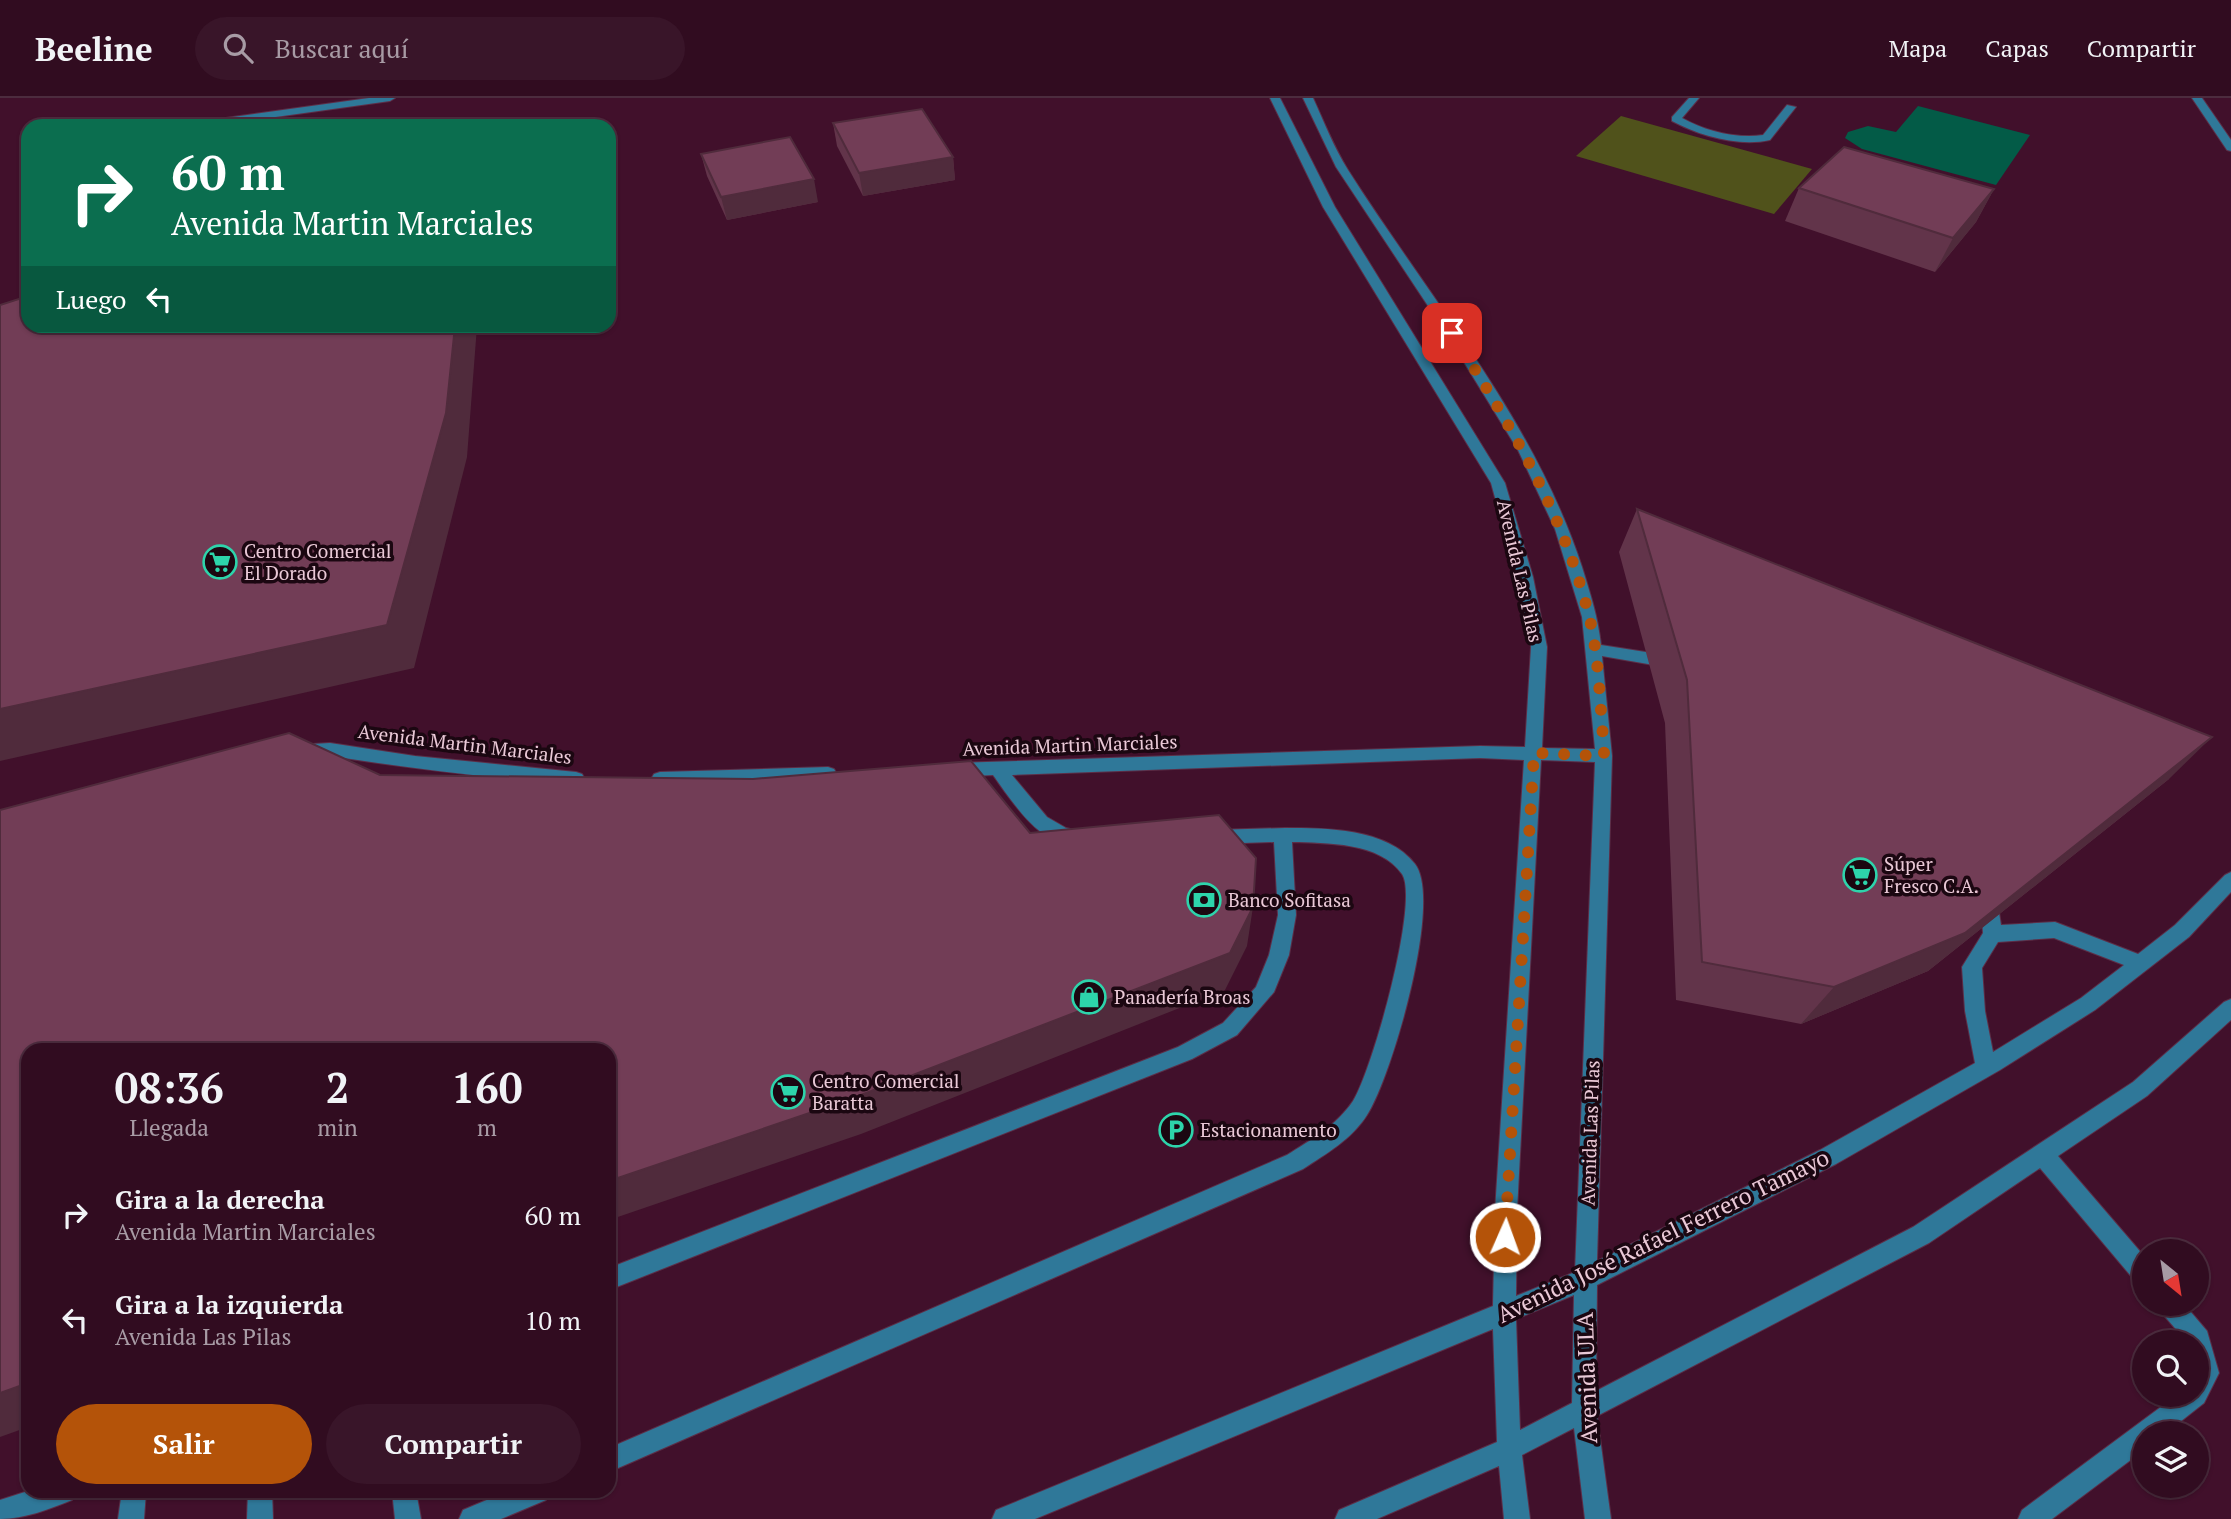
<!DOCTYPE html>
<html lang="es">
<meta charset="utf-8">
<style>
body{margin:0;font-family:"PT Serif",serif;background:#391529;color:#f1f3f6;height:100vh;display:flex;flex-direction:column;font-size:26px;white-space:nowrap}
*{box-sizing:border-box;margin:0}
p{font-size:23px;color:#a89ba5}
.icon{flex:none;width:38px;height:38px;fill:none;stroke:currentColor;stroke-width:2;stroke-linecap:round;stroke-linejoin:round}
.map{position:relative;flex:1;overflow:hidden}
.drawer{position:absolute;left:21px;top:945px;width:595px;height:455px;display:flex;flex-direction:column;background:#310c20;border-radius:21px;box-shadow:0 2px 5px #0004,0 0 0 2px #4c2c3e}
.drawer>*{flex:none}
.guide{position:absolute;left:21px;top:21px;width:595px;height:214px;border-radius:21px;box-shadow:0 2px 5px #0004,0 0 0 2px #4c2c3e;background:#0b6e4f;color:#fff;overflow:hidden}
.needle{width:46px;rotate:150deg}
.tools{position:absolute;left:2132px;top:1141px;display:grid;gap:14px}
.tools a{display:grid;place-items:center;width:77px;height:77px;border-radius:50%;background:#310c20;box-shadow:0 2px 5px #0004,0 0 0 2px #4c2c3e;font-size:35px}
.pin{position:absolute;display:grid;place-items:center;width:60px;height:60px;color:#fff;margin:-30px;border-radius:14px;box-shadow:0 4px 10px #0006}
.me{position:absolute;width:77px;margin:-38px;rotate:2deg;stroke-linejoin:round;filter:drop-shadow(0 0 5px #0008)}
.turn{display:flex;align-items:center;gap:24px;height:147px;padding:0 35px;font-size:32px}
.turn .icon{width:91px;height:91px;stroke-width:2.5}
.turn b{display:block;font-size:49px;line-height:60px}
.then{display:flex;align-items:center;height:66px;padding:0 35px;background:#0003;gap:14px;font-size:26px}
.eta{display:flex;justify-content:space-evenly;align-items:center;height:119px;text-align:center}
.eta b{font-size:42px;font-weight:700;line-height:49px}
.cta{display:flex;gap:14px;margin-top:auto;padding:14px 35px}
.cta a{flex:1;height:80px;border-radius:42px;background:#b45309;color:#fff;font-size:28px;font-weight:700;line-height:80px;text-align:center}
.cta a+a{background:#391529;color:#f1f3f6}
ul{padding:0;list-style:none}
li{display:flex;align-items:center;gap:21px;height:105px;padding:0 35px}
li div{flex:1}
li b{display:block;font-size:26px}
li em{font-style:normal}
header{display:flex;align-items:center;gap:42px;box-sizing:border-box;height:98px;padding:0 35px;background:#310c20;border-bottom:2px solid #4c2c3e}
header strong{font-size:33px}
nav{display:flex;gap:38px;margin-inline-start:auto;font-size:24px}
.search{width:490px;height:63px;background:#391529;display:flex;align-items:center;gap:18px;box-sizing:border-box;padding:0 24px;border-radius:38px;color:#a89ba5;font-size:26px}
.map>svg:first-child{display:block}
.green{fill:#50521b}
.water{fill:#035b47}
.lines{fill:none;stroke-linecap:round;stroke-linejoin:round}
.minor-casing{stroke:#5c2e47;stroke-width:2}
.minor{fill:#2f7899;fill-rule:evenodd}
.wall{fill:#62344a}
.shaded-wall{fill:#502b3c}
.building{fill:#723d56;stroke:#502b3c;stroke-width:2}
.route{stroke:#b45309;stroke-width:12;stroke-dasharray:0 21.6}
.labels{text-anchor:middle;stroke-width:7;stroke-linejoin:round;paint-order:stroke}
.poi-label{font-size:19px;fill:#eac9d7;stroke:#1b0711;text-anchor:start}
.street-label{font-size:19px;fill:#eac9d7;stroke:#1b0711}
.near-street-label{font-size:23px;fill:#eac9d7;stroke:#1b0711}
</style>
<header>
<strong>Beeline</strong>
<div class="search"><svg class="icon" aria-label="search" viewBox="0 0 24 24"><circle cx="10" cy="10" r="6"/><path d="M15 15l6 6"/></svg>Buscar aquí</div>
<nav><a>Mapa</a><a>Capas</a><a>Compartir</a></nav>
</header>
<div class="map">
<svg width="2231" height="1421" viewBox="0 0 2231 1421">
<rect width="100%" height="100%" fill="#41102b"/>
<path class="green" d="M1621 18 1812 71 1774 116 1576 58Z"/>
<path class="water" d="M1918 8 2030 37 1996 87 1862 51 1845 40 1848 34 1868 28 1896 34Z"/>
<g class="lines">
<defs>
<g id="minor">
<path d="M369 0H395L390 3 212 28H185L190 25Z"/>
<path d="M1270 0H1280L1335 109 1505 385 1533 479 1547 549 1542 650 1595 651 1582 519 1555 431 1518 352 1446 235 1336 69 1303 0H1313C1324 24 1334 50 1348 72 1430 201 1534 322 1582 469 1590 495 1598 519 1601 547L1671 558 1679 564 1671 570 1602 558 1612 658 1597 1163 1820 1052 1975 965 1965 913 1962 869 1983 835 1980 801 1982 796 1989 793 1996 796 2001 827 2055 824 2138 856 2175 827 2225 777 2231 774V794L2189 839 2095 912 2000 972 1836 1066 1597 1187 1596 1293 1913 1129 2133 984 2224 904 2231 901V922L2147 998 2058 1058 2144 1158V1187L2136 1184 2040 1070 1929 1145 1597 1318 1611 1421H1585L1574 1330 1522 1357 1530 1421H1504L1499 1368 1377 1421H1335L1339 1412 1497 1344 1493 1231 1035 1421H992L996 1412 1493 1208 1495 1113 1524 662 1480 660 1012 677 1047 719 1066 730 1083 734 1086 739 1083 744C1045 757 1012 703 993 677L954 679 948 677 945 672 948 667 954 665 1480 648 1525 649 1531 549 1517 479 1491 385 1323 109ZM1541 662 1595 664 1575 1174 1516 1198 1517 1113ZM2054 840 2124 867 2081 900 1993 954 1985 913 1982 870 1998 844ZM1574 1197 1572 1305 1520 1332 1516 1221Z"/>
<path d="M1689 0H1699L1682 20C1705 33 1737 41 1763 37L1787 7 1796 9 1770 42C1739 49 1700 38 1672 23V19Z"/>
<path d="M2192 0H2202L2231 42V53L2227 52Z"/>
<path d="M330 645 415 658 576 674 582 676 585 681 582 686 576 688C498 680 421 672 344 660 328 657 310 661 295 657L293 652 295 647Z"/>
<path d="M828 669 834 671 837 676 834 681 828 683 660 688 654 686 651 681 654 676 660 674Z"/>
<path d="M1285 730C1326 730 1387 730 1415 766 1443 802 1392 978 1367 1017 1352 1041 1326 1056 1303 1071L609 1374V1350L1287 1057C1311 1042 1337 1027 1353 1003 1372 973 1420 803 1402 776 1380 744 1326 745 1292 744L1296 817 1289 857 1274 894 1237 937 1192 961 609 1192V1170L1178 949 1223 925 1256 889 1269 857 1278 817 1274 744 1213 746 1207 744 1204 739 1207 734 1213 732Z"/>
<path d="M2158 1206H2184L2207 1233 2219 1275 2204 1305 2166 1335H2144V1352L2052 1421H2018L2022 1412 2177 1297H2196V1244H2187L2161 1214Z"/>
<path d="M28 1393H75L72 1402C49 1411 25 1421 0 1421V1402Z"/>
<path d="M122 1393H146L144 1421H118Z"/>
<path d="M248 1393H272L273 1421H247Z"/>
<path d="M392 1393H416L421 1421H395Z"/>
<path d="M508 1393H549L546 1402 501 1421H459L463 1412Z"/>
</g>
</defs>
<use href="#minor" class="minor-casing"/>
<use href="#minor" class="minor"/>
</g>
<g class="wall">
<path d="M833 25 953 59 955 82 863 98 837 48Z"/>
<path d="M701 56 818 104 727 122 707 78Z"/>
<path d="M1799 90 1994 91 1976 124 1935 174 1785 123Z"/>
<path d="M1637 411 2169 681 1928 873 1801 926 1676 902 1665 625 1619 454Z"/>
</g>
<g class="shaded-wall">
<path d="M953 59 955 82 863 98 859 75Z"/>
<path d="M814 81 818 104 727 122 721 99Z"/>
<path d="M1994 91 1976 124 1935 174 1953 140Z"/>
<path d="M455 228H477L467 359 414 570 0 663V611Z"/>
<path d="M2212 639 2169 681 1928 873 1801 926 1834 889Z"/>
<path d="M1253 809 1247 848 1225 892 861 1036 609 1122V1083Z"/>
<path d="M28 1285V1329L0 1339V1295Z"/>
</g>
<g class="building">
<path d="M922 11 953 59 859 75 833 25Z"/>
<path d="M790 39 814 81 721 99 701 56Z"/>
<path d="M1844 49 1994 91 1953 140 1799 90Z"/>
<path d="M28 198V228H455L446 315 387 527 0 611V207Z"/>
<path d="M1637 411 2212 639 1965 835 1834 889 1702 864 1687 582Z"/>
<path d="M289 635 380 677 753 681 971 663 1030 735 1219 717 1256 760 1253 809 1230 855 848 1002 609 1083V952H28V1285L0 1295V712Z"/>
</g>
<g class="lines">
<path class="route" d="M1452 235C1509 325 1563 413 1589 518 1599 557 1600 609 1604 650V658L1534 655 1505 1139"/>
</g>
<defs>
<symbol id="supermarket-ring" viewBox="-11 -11 22 22"><circle r="9.5" fill="#1b0711" stroke="#2dd4ab" stroke-width="1.5"/><path d="M-6-5.5h2.5l.6 2H6L4.5 2H-2.5L-4.4-4H-6ZM-1.5 3.2a1.3 1.3 0 1 0 .1 0ZM3 3.2a1.3 1.3 0 1 0 .1 0Z" fill="#2dd4ab"/></symbol>
<symbol id="bank-ring" viewBox="-11 -11 22 22"><circle r="9.5" fill="#1b0711" stroke="#2dd4ab" stroke-width="1.5"/><path d="M-6-4H6V4H-6ZM0-2.3a2.3 2.3 0 1 0 0 4.6a2.3 2.3 0 1 0 0-4.6Z" fill="#2dd4ab"/></symbol>
<symbol id="shop-ring" viewBox="-11 -11 22 22"><circle r="9.5" fill="#1b0711" stroke="#2dd4ab" stroke-width="1.5"/><path d="M-5-2.5h2.3a2.7 3.5 0 0 1 5.4 0H5L5.5 6h-11ZM-1.5-2.5h3a1.5 2.3 0 0 0-3 0Z" fill="#2dd4ab"/></symbol>
<symbol id="parking-ring" viewBox="-11 -11 22 22"><circle r="9.5" fill="#1b0711" stroke="#2dd4ab" stroke-width="1.5"/><path d="M-3.5-5.5H1a3.5 3.5 0 0 1 0 7H-1V5.5H-3.5ZM-1-3.4V-.6H.8a1.4 1.4 0 0 0 0-2.8Z" fill="#2dd4ab"/></symbol>
</defs>
<g fill-rule="evenodd">
<use href="#supermarket-ring" x="201" y="445" width="38" height="38"/>
<use href="#supermarket-ring" x="1841" y="758" width="38" height="38"/>
<use href="#bank-ring" x="1185" y="783" width="38" height="38"/>
<use href="#shop-ring" x="1070" y="880" width="38" height="38"/>
<use href="#supermarket-ring" x="769" y="975" width="38" height="38"/>
<use href="#parking-ring" x="1157" y="1013" width="38" height="38"/>
</g>
<g class="labels">
<g class="poi-label">
<text x="244" y="460">Centro Comercial<tspan x="244" dy="22">El Dorado</tspan></text>
<text x="1884" y="773">Súper<tspan x="1884" dy="22">Fresco C.A.</tspan></text>
<text x="1228" y="809">Banco Sofitasa</text>
<text x="1114" y="906">Panadería Broas</text>
<text x="812" y="990">Centro Comercial<tspan x="812" dy="22">Baratta</tspan></text>
<text x="1200" y="1039">Estacionamento</text>
</g>
<g class="street-label">
<text transform="translate(1520 473) rotate(77)" y="7">Avenida Las Pilas</text>
<text transform="translate(465 646) rotate(7)" y="7">Avenida Martin Marciales</text>
<text transform="translate(1070 647) rotate(-2)" y="7">Avenida Martin Marciales</text>
<text transform="translate(1590 1035) rotate(-88)" y="7">Avenida Las Pilas</text>
</g>
<g class="near-street-label">
<text transform="translate(1663 1138) rotate(-26)" y="8">Avenida José Rafael Ferrero Tamayo</text>
<text transform="translate(1587 1280) rotate(-92)" y="8">Avenida ULA</text>
</g>
</g>
</svg>
<div class="tools">
<a><svg class="needle" viewBox="-14 -14 28 28"><path d="M0-13l5 13h-10z" fill="#e53935"/><path d="M0 13l5-13h-10z" fill="#a89ba5"/></svg></a>
<a><svg class="icon" aria-label="search" viewBox="0 0 24 24"><circle cx="10" cy="10" r="6"/><path d="M15 15l6 6"/></svg></a>
<a><svg class="icon" aria-label="layers" viewBox="0 0 24 24"><path d="M12 4l9 5-9 5-9-5zM3 14l9 5 9-5"/></svg></a>
</div>
<div class="pin" style="left:1452px;top:235px;background:#d93025"><svg class="icon" aria-label="arrive" viewBox="0 0 24 24"><path d="M6 21V4h12l-3 4 3 4H6"/></svg></div>
<svg class="me" style="left:1505px;top:1139px" viewBox="-20 -20 40 40"><circle r="17" fill="#b45309" stroke="#fff" stroke-width="3"/><path d="M0-11L8 9 0 5-8 9z" fill="#fff"/></svg>
<div class="guide">
<div class="turn"><svg class="icon" aria-label="right" viewBox="0 0 24 24"><path d="M7 20v-9h11M14 6l5 5-5 5"/></svg><div><b>60 m</b>Avenida Martin Marciales</div></div>
<div class="then">Luego<svg class="icon" aria-label="left" viewBox="0 0 24 24"><path d="M17 20v-9H6M10 6l-5 5 5 5"/></svg></div>
</div>
<section class="drawer">
<div class="eta">
<div><b>08:36</b><p>Llegada</p></div>
<div><b>2</b><p>min</p></div>
<div><b>160</b><p>m</p></div>
</div>
<ul>
<li><svg class="icon" aria-label="right" viewBox="0 0 24 24"><path d="M7 20v-9h11M14 6l5 5-5 5"/></svg><div><b>Gira a la derecha</b><p>Avenida Martin Marciales</p></div><em>60 m</em></li>
<li><svg class="icon" aria-label="left" viewBox="0 0 24 24"><path d="M17 20v-9H6M10 6l-5 5 5 5"/></svg><div><b>Gira a la izquierda</b><p>Avenida Las Pilas</p></div><em>10 m</em></li>
</ul>
<div class="cta"><a>Salir</a><a>Compartir</a></div>
</section>
</div>
